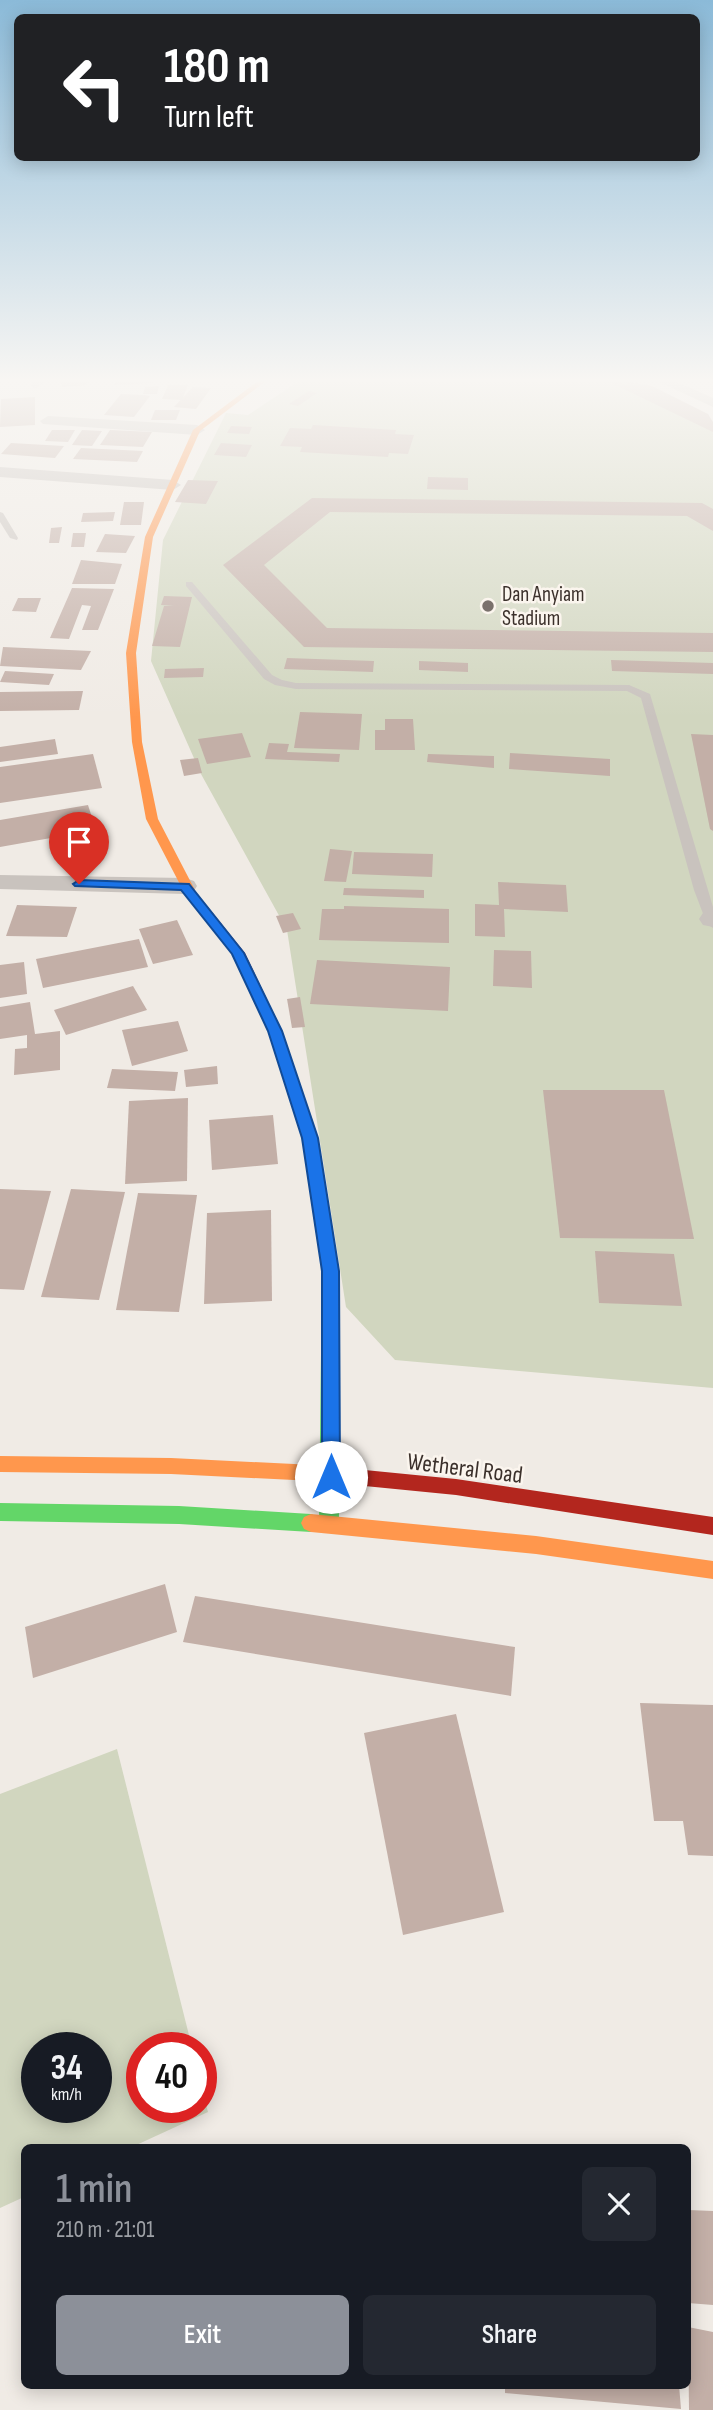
<!DOCTYPE html>
<meta charset="utf-8">
<style>
body{margin:0;font-family:"Sofia Sans Condensed",sans-serif;background:#242831;color:#f1f3f6;height:100vh;display:flex;flex-direction:column;font-size:26px;white-space:nowrap}
*{box-sizing:border-box;margin:0}
p{font-size:23px;color:#9ea1a6}
.icon{flex:none;width:38px;height:38px;fill:none;stroke:currentColor;stroke-width:2;stroke-linecap:round;stroke-linejoin:round}
.map{position:relative;flex:1;overflow:hidden}
.details{position:absolute;left:21px;top:2144px;width:670px;height:245px;display:flex;flex-direction:column;background:#171b24;border-radius:10px;box-shadow:0 4px 18px #0003}
.details>*{flex:none}
.guide{position:absolute;left:14px;top:14px;width:686px;height:147px;border-radius:10px;box-shadow:0 4px 18px #0003;background:#202124;color:#fff;overflow:hidden}
.speed{position:absolute;left:21px;top:2032px;display:flex;gap:14px;font-size:35px;font-weight:700;text-align:center}
.speed>*{display:grid;place-content:center;width:91px;height:91px;border-radius:50%;background:#171b24;box-shadow:0 4px 18px #0003;line-height:1}
.speed small{font-size:18px;font-weight:400}
.speed .limit{border:10px solid #d22;background:#fff;color:#111}
.pin{position:absolute;display:grid;place-items:center;width:60px;height:60px;color:#fff;margin:-72px -30px;border-radius:50% 50% 50% 0;rotate:-45deg;box-shadow:0 0 7px #0007}
.pin .icon{rotate:45deg}
.me{position:absolute;width:77px;margin:-38px;rotate:0deg;stroke-linejoin:round;filter:drop-shadow(0 0 5px #0008)}
.turn{display:flex;align-items:center;gap:24px;height:147px;padding:0 35px;font-size:32px}
.turn .icon{width:91px;height:91px;stroke-width:2.5}
.turn b{display:block;font-size:49px;line-height:60px}
.round{display:grid;place-items:center;flex:none;width:74px;height:74px;border-radius:10px;background:#242831}
.headline{display:flex;align-items:center;justify-content:space-between;height:119px;padding:0 35px}
h1{font-size:42px;font-weight:600;line-height:52px;color:#8c9099}
.button{display:flex;gap:14px;margin-top:auto;padding:14px 35px}
.button a{flex:1;height:80px;border-radius:10px;background:#8c9099;color:#fff;font-size:28px;font-weight:600;line-height:80px;text-align:center}
.button a+a{background:#242831;color:#f1f3f6}
.map>svg:first-child{display:block}
.green{fill:#d1d6bf;fill-rule:evenodd}
.building{fill:#c3afa7}
.lines{fill:none;stroke-linecap:round;stroke-linejoin:round}
.lane{fill:#c9c3be;fill-rule:evenodd}
.street{fill:#c9c3be;fill-rule:evenodd}
.fast{fill:#63d668;fill-rule:evenodd}
.slow{fill:#ff974d;fill-rule:evenodd}
.jam{fill:#b3261e;fill-rule:evenodd}
.route{fill:#1a73e8;stroke:#114b97;stroke-width:2}
.poi-dot{fill:#7a716c;stroke:#fbf5ee;stroke-width:2.5}
.labels{text-anchor:middle;stroke-width:5;stroke-linejoin:round;paint-order:stroke}
.far-poi-label{font-size:21px;fill:#3b302b;stroke:#fbf5ee;text-anchor:start}
.street-label{font-size:24px;fill:#3b302b;stroke:#fbf5ee}
</style>
<div class="map">
<svg width="713" height="2410" viewBox="0 0 713 2410">
<rect width="100%" height="100%" fill="#f0ebe5"/>
<g class="green">
<path d="M299 381H625L713 424V1388L395 1360 346 1307 287 930 201 774 151 661 163 540 226 413 248 415Z"/>
<path d="M117 1749 192 2047 142 2048V2107H201V2086L208 2112 132 2147H24V2197L0 2208V1794ZM37 2048H96V2107H37Z"/>
</g>
<g class="building">
<path d="M61 381H87V385L62 387Z"/>
<path d="M115 381H153V383L115 385Z"/>
<path d="M607 381H618L628 386 625 381 652 386 708 414 713 422V432Z"/>
<path d="M168 385H188L182 400 162 399Z"/>
<path d="M159 386 157 394H143L145 387Z"/>
<path d="M193 387 211 388 196 409 174 407Z"/>
<path d="M309 391 317 393 298 406 289 404Z"/>
<path d="M121 394 144 395 150 396 134 417 104 415Z"/>
<path d="M35 397V425L0 427 1 399Z"/>
<path d="M155 410H180L176 420H151Z"/>
<path d="M313 425 396 430 395 434 414 435 408 454 389 453 388 457 300 452 302 447 280 446 290 428 311 429Z"/>
<path d="M231 426 252 427 249 434 227 433Z"/>
<path d="M52 430H75L68 442 45 441Z"/>
<path d="M82 430 102 431 92 446 72 445Z"/>
<path d="M110 430 152 432 143 447 100 445Z"/>
<path d="M11 443 64 446 55 458 1 454Z"/>
<path d="M221 443 252 445 246 457 214 455Z"/>
<path d="M81 448 143 451 137 462 73 459Z"/>
<path d="M428 477 468 478V490L427 489Z"/>
<path d="M188 480 218 481 206 504 175 502Z"/>
<path d="M312 498 702 503 713 509V531L687 516 330 512 264 565 327 628 713 633V652L304 647 223 565Z"/>
<path d="M124 502H144L141 525H120Z"/>
<path d="M115 512 113 521 81 522 83 513Z"/>
<path d="M62 527 59 543H49L51 528Z"/>
<path d="M73 533H86L84 547H71Z"/>
<path d="M105 534 135 536 126 553 96 552Z"/>
<path d="M81 560 122 564 115 584H72Z"/>
<path d="M72 588 114 589 98 630H82L91 606 82 605 69 639 50 638Z"/>
<path d="M164 596 192 597 180 647 152 646 164 606H174L161 605Z"/>
<path d="M18 598H41L36 612 12 611Z"/>
<path d="M3 647 91 651 81 670 0 666Z"/>
<path d="M287 658 374 661 373 672 284 669Z"/>
<path d="M611 660 713 663V674L612 671Z"/>
<path d="M419 661 468 663V672L419 670Z"/>
<path d="M204 668 203 677 164 678 165 669Z"/>
<path d="M5 671 54 674 49 685 0 682Z"/>
<path d="M83 691 79 710 0 711V692Z"/>
<path d="M300 712 362 714 359 750 294 748Z"/>
<path d="M385 719H413L415 750H375V730H385Z"/>
<path d="M242 733 251 757 207 764 198 739Z"/>
<path d="M691 734 713 735V831L710 829Z"/>
<path d="M55 739 58 754 0 762V747Z"/>
<path d="M269 743 289 744 287 752 340 754 339 762 265 759Z"/>
<path d="M510 753 610 759V776L509 769Z"/>
<path d="M93 754 102 788 0 803V767Z"/>
<path d="M428 754 494 756V768L427 762Z"/>
<path d="M198 758 202 773 184 776 180 760Z"/>
<path d="M88 805 96 830 0 847V820Z"/>
<path d="M330 849 352 851 346 882 324 881Z"/>
<path d="M354 852 433 854 432 877 352 874Z"/>
<path d="M498 882 566 885 568 912 504 909 505 937 475 936V904L499 905Z"/>
<path d="M344 888 424 890V898L343 895Z"/>
<path d="M17 905 77 907 67 937 6 936Z"/>
<path d="M344 906 449 909V943L319 940 322 909H344Z"/>
<path d="M293 913 301 929 283 933 276 916Z"/>
<path d="M177 920 193 955 153 964 139 929Z"/>
<path d="M139 939 148 967 43 988 36 959Z"/>
<path d="M494 950 531 951 532 988 493 986Z"/>
<path d="M317 960 450 967 448 1011 310 1004Z"/>
<path d="M24 962 27 994 0 998V965Z"/>
<path d="M133 986 147 1010 66 1035 54 1010Z"/>
<path d="M300 997 305 1027 292 1028 287 999Z"/>
<path d="M30 1002 35 1034 60 1031V1070L14 1075 15 1049 27 1048V1035L0 1039V1007Z"/>
<path d="M178 1021 188 1051 132 1066 122 1030Z"/>
<path d="M217 1066 218 1084 186 1087 184 1070Z"/>
<path d="M112 1069 178 1072 175 1091 107 1088Z"/>
<path d="M543 1090H664L694 1239 560 1238Z"/>
<path d="M188 1098 187 1181 125 1184 129 1101Z"/>
<path d="M273 1115 278 1164 212 1170 209 1120Z"/>
<path d="M0 1189 51 1191 24 1290 0 1289Z"/>
<path d="M71 1189 125 1192 99 1300 41 1297Z"/>
<path d="M138 1193 197 1195 179 1312 116 1310Z"/>
<path d="M271 1210 272 1301 204 1304 207 1213Z"/>
<path d="M595 1251 674 1254 682 1306 599 1303Z"/>
<path d="M165 1584 177 1632 33 1678 25 1627Z"/>
<path d="M195 1596 515 1647 511 1696 183 1642Z"/>
<path d="M640 1703 713 1705V1856L688 1855 683 1821H654Z"/>
<path d="M456 1714 504 1912 403 1935 364 1733Z"/>
<path d="M688 2210 713 2211V2305L688 2303Z"/>
<path d="M688 2327 713 2332V2410H689Z"/>
<path d="M505 2385H679L681 2409 505 2393Z"/>
</g>
<g class="lines">
<g class="lane">
<path d="M0 512 3 513 18 538 17 540 10 538 0 522Z"/>
<path d="M186 582H192L272 675 282 680 296 683 629 685 650 694 713 907V928L707 924 694 890 641 698 627 691 296 689 275 685 264 679 186 586Z"/>
</g>
<g class="street">
<path d="M31 381H45L36 388 31 387Z"/>
<path d="M657 381H675L713 398V407Z"/>
<path d="M48 416 197 425 205 430 197 435 43 424 40 421Z"/>
<path d="M0 467 173 480 181 485 173 490 0 477Z"/>
<path d="M0 875 185 878 194 881 197 886 194 891 185 894 0 889Z"/>
<path d="M713 911V927L703 925 699 919 703 913Z"/>
</g>
<path class="fast" d="M323 1221 329 1223 331 1227 338 1271 339 1524 336 1530 329 1533 322 1530 320 1525 318 1529 311 1532 179 1524 0 1521V1503L179 1506 311 1514 318 1517 319 1521 322 1271 315 1227 317 1223Z"/>
<g class="slow">
<path d="M258 381H266L200 431 153 537 136 653 142 742 158 819 197 894 191 898 185 894 146 819 132 742 126 653 145 537 193 430Z"/>
<path d="M0 1456 171 1458 314 1465 321 1467 323 1473 321 1479 314 1481 171 1474 0 1472Z"/>
<path d="M311 1514 536 1536 713 1561V1579L536 1554 311 1532 304 1529 301 1523 304 1517Z"/>
</g>
<g class="jam">
<path d="M191 890 195 891 245 953 282 1031 318 1138 331 1227 329 1231H317L315 1227 302 1138 268 1031 232 954 185 894Z"/>
<path d="M314 1465 456 1479 713 1517V1535L456 1495 314 1481 307 1479 305 1473 307 1467Z"/>
</g>
</g>
<linearGradient id="sky" x2="0" y2="1"><stop stop-color="#8bbad8"/><stop offset="0.53" stop-color="#f8f6f3"/><stop offset="1" stop-color="#f8f6f3" stop-opacity="0"/></linearGradient>
<rect width="713" height="718" fill="url(#sky)"/>
<path class="route" d="M79 880 189 884 244 953 282 1031 318 1138 339 1271 340 1477 338 1483 331 1485 324 1483 322 1477V1271L302 1138 268 1031 232 954 181 890 75 886 73 884Z"/>
<circle class="poi-dot" cx="488" cy="606" r="7"/>
<g class="labels">
<g class="far-poi-label">
<text x="502" y="601">Dan Anyiam<tspan x="502" dy="24">Stadium</tspan></text>
</g>
<g class="street-label">
<text transform="translate(465 1468) rotate(7)" y="8">Wetheral Road</text>
</g>
</g>
</svg>
<div class="speed"><div>34<small>km/h</small></div><div class="limit">40</div></div>
<div class="pin" style="left:79px;top:884px;background:#d93025"><svg class="icon" aria-label="arrive" viewBox="0 0 24 24"><path d="M6 21V4h12l-3 4 3 4H6"/></svg></div>
<svg class="me" style="left:331px;top:1477px" viewBox="-20 -20 40 40"><circle r="19" fill="#fff"/><path d="M0-13L10 11 0 6-10 11z" fill="#1a73e8"/></svg>
<div class="guide">
<div class="turn"><svg class="icon" aria-label="left" viewBox="0 0 24 24"><path d="M17 20v-9H6M10 6l-5 5 5 5"/></svg><div><b>180 m</b>Turn left</div></div>
</div>
<section class="details">
<div class="headline"><div><h1>1 min</h1><p>210 m · 21:01</p></div><a class="round"><svg class="icon" aria-label="close" viewBox="0 0 24 24"><path d="M6 6l12 12M18 6L6 18"/></svg></a></div>
<div class="button"><a>Exit</a><a>Share</a></div>
</section>
</div>
